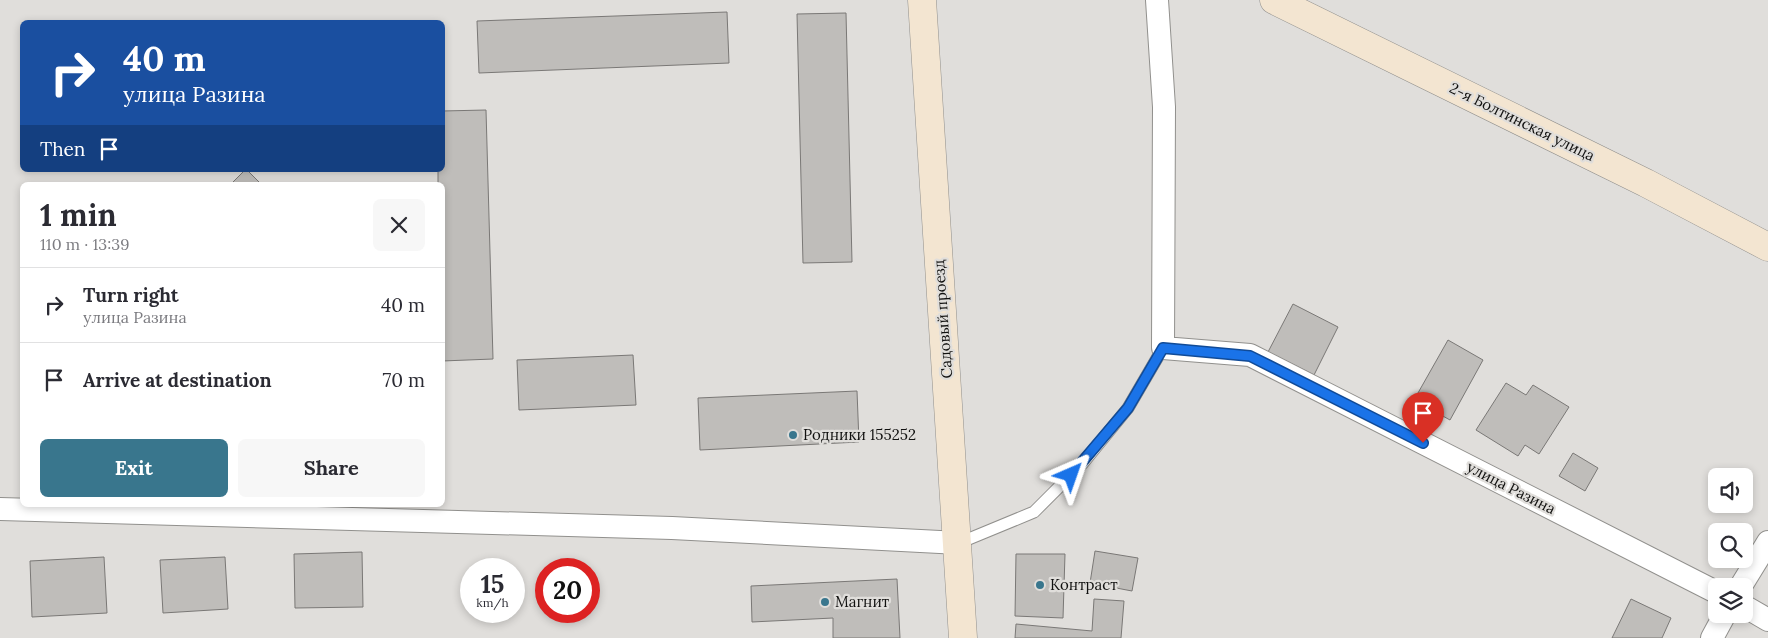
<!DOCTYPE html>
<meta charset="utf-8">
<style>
body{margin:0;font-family:Lora,serif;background:#f7f7f7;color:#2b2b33;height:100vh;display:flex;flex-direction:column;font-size:19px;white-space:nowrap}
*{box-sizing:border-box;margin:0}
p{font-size:16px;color:#7c7c81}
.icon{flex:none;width:28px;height:28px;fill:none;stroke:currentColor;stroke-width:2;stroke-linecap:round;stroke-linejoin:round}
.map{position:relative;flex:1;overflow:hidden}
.sheet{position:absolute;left:20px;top:182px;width:425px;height:325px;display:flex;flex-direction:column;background:#fff;border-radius:8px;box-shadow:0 2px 8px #0003}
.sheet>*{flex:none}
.top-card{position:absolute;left:20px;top:20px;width:425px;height:152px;border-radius:8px;box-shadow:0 2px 8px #0003;background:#1a4fa0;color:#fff;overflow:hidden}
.fabs{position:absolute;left:1708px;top:468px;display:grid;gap:10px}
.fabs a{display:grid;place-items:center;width:45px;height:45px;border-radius:8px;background:#fff;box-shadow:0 2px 8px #0003;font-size:25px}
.speed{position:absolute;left:460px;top:558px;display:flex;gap:10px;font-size:25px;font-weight:700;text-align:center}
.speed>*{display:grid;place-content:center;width:65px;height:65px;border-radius:50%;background:#fff;box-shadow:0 2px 8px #0003;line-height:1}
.speed small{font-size:12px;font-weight:400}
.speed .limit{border:8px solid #d22;background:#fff;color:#111}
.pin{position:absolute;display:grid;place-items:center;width:42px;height:42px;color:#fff;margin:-51px -21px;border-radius:50% 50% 50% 0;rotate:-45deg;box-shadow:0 0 5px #0007}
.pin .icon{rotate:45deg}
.me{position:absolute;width:55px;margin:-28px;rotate:43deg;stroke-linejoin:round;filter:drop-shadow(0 0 4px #0008)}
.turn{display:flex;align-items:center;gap:18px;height:105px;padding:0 20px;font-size:22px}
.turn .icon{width:65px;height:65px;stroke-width:2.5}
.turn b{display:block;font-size:35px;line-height:42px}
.then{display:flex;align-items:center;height:48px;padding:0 20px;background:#0003;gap:10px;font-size:19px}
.round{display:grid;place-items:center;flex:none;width:52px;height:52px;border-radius:8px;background:#f7f7f7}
.headline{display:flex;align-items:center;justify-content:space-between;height:85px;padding:0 20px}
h1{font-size:30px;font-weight:700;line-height:38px}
.primary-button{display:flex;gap:10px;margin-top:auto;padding:10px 20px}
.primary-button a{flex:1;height:58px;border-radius:8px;background:#39768d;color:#fff;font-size:20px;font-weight:700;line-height:58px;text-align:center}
.primary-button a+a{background:#f7f7f7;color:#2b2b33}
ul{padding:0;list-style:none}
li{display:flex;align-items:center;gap:15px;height:75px;padding:0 20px;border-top:1px solid #e1e1e2}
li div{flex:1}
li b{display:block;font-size:19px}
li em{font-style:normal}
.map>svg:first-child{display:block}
.building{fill:#bfbdba;stroke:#7a7876}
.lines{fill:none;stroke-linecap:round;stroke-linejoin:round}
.lane-casing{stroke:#91908d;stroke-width:13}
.street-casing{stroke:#91908d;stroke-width:24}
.secondary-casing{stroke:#91908d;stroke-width:29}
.lane{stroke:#fff;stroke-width:11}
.street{stroke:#fff;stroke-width:22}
.secondary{stroke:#f3e5d1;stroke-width:28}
.route-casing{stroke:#114b97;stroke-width:12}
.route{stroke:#1a73e8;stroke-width:9}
.poi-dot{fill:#39768d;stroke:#e0dedb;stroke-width:2}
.labels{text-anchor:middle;stroke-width:4.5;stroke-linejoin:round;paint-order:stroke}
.street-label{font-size:15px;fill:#111110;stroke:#e0dedb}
.poi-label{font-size:15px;fill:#111110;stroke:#e0dedb;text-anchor:start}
</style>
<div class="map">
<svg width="1768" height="638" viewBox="0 0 1768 638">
<rect width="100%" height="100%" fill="#e0dedb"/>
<g class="building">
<path d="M727 12 729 63 479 73 477 21Z"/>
<path d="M846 13 852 262 803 263 797 14Z"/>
<path d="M486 110 493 359 442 361V185H438V170H442V111Z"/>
<path d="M245 170H247L262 185H230Z"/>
<path d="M1293 304 1338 327 1314 375 1268 352Z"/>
<path d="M1448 340 1483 360 1450 420 1414 400Z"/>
<path d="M633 355 636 405 519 410 517 360Z"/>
<path d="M1506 383 1526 395 1533 385 1569 407 1539 454 1525 445 1518 456 1476 430Z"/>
<path d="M857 391 859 442 700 450 698 398Z"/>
<path d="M1573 453 1598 468 1585 491 1559 476Z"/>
<path d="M1095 551 1138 558 1132 591 1090 583Z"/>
<path d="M362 552 363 607 295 608 294 554Z"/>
<path d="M1016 554H1065L1063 618 1015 616Z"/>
<path d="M104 557 107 613 32 617 30 561Z"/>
<path d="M225 557 228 609 163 613 160 560Z"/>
<path d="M897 579 900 638H833V618L752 622 751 586Z"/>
<path d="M1094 599 1124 601 1121 638H1015L1016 624 1092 631Z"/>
<path d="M1631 599 1671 618 1662 638H1612Z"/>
</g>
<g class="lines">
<defs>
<path id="lane" d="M959 543 1034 512 1083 463 1128 408 1163 348"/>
<g id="street">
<path d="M1157 0 1164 107 1163 348 1250 355 1716 592"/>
<path d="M0 509 672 528 959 543"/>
<path d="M1741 586 1768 542"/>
<path d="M1744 606 1768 620"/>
<path d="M1712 638 1725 614"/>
</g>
<g id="secondary">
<path d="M922 0 963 638"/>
<path d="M1274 0 1646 183 1768 247"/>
</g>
</defs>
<use href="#lane" class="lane-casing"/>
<use href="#street" class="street-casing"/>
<use href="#secondary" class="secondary-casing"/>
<use href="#lane" class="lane"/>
<use href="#street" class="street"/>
<use href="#secondary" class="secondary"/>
</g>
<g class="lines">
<defs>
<path id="route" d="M1071 475 1128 408 1163 348 1250 356 1423 443"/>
</defs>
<use href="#route" class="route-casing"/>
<use href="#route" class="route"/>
</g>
<g class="poi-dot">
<circle cx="793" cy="435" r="5"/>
<circle cx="1040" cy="585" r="5"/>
<circle cx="825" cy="602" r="5"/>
</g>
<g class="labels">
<g class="street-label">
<text transform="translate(1522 122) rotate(26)" y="5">2-я Болтинская улица</text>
<text transform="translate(943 319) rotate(-94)" y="5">Садовый проезд</text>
<text transform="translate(1511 488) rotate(27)" y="5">улица Разина</text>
</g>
<g class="poi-label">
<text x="803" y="440">Родники 155252</text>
<text x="1050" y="590">Контраст</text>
<text x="835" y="607">Магнит</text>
</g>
</g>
</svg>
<div class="fabs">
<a><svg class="icon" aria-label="sound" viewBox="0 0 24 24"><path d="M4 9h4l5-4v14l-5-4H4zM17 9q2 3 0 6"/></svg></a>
<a><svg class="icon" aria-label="search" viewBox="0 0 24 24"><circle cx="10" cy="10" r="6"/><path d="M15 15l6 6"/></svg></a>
<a><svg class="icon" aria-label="layers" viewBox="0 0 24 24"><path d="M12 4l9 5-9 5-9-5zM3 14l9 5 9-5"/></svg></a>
</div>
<div class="speed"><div>15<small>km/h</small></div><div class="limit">20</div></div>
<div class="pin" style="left:1423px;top:443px;background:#d93025"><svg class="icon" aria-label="arrive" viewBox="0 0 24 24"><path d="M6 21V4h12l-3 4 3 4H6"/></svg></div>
<svg class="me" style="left:1071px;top:475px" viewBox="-20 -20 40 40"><path d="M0-17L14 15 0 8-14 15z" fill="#1a73e8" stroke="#fff" stroke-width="4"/></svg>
<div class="top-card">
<div class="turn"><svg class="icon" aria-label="right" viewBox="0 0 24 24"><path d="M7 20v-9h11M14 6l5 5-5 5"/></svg><div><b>40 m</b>улица Разина</div></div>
<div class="then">Then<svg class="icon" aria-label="arrive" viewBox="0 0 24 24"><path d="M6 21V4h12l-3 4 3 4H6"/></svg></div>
</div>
<section class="sheet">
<div class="headline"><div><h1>1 min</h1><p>110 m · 13:39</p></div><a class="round"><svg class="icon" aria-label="close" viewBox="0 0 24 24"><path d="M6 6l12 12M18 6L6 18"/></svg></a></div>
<ul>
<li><svg class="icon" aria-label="right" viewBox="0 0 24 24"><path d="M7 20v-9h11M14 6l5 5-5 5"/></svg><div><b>Turn right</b><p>улица Разина</p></div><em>40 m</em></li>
<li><svg class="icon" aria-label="arrive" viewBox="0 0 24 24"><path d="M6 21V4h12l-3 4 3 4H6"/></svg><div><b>Arrive at destination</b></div><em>70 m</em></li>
</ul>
<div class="primary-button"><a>Exit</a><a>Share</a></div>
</section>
</div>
